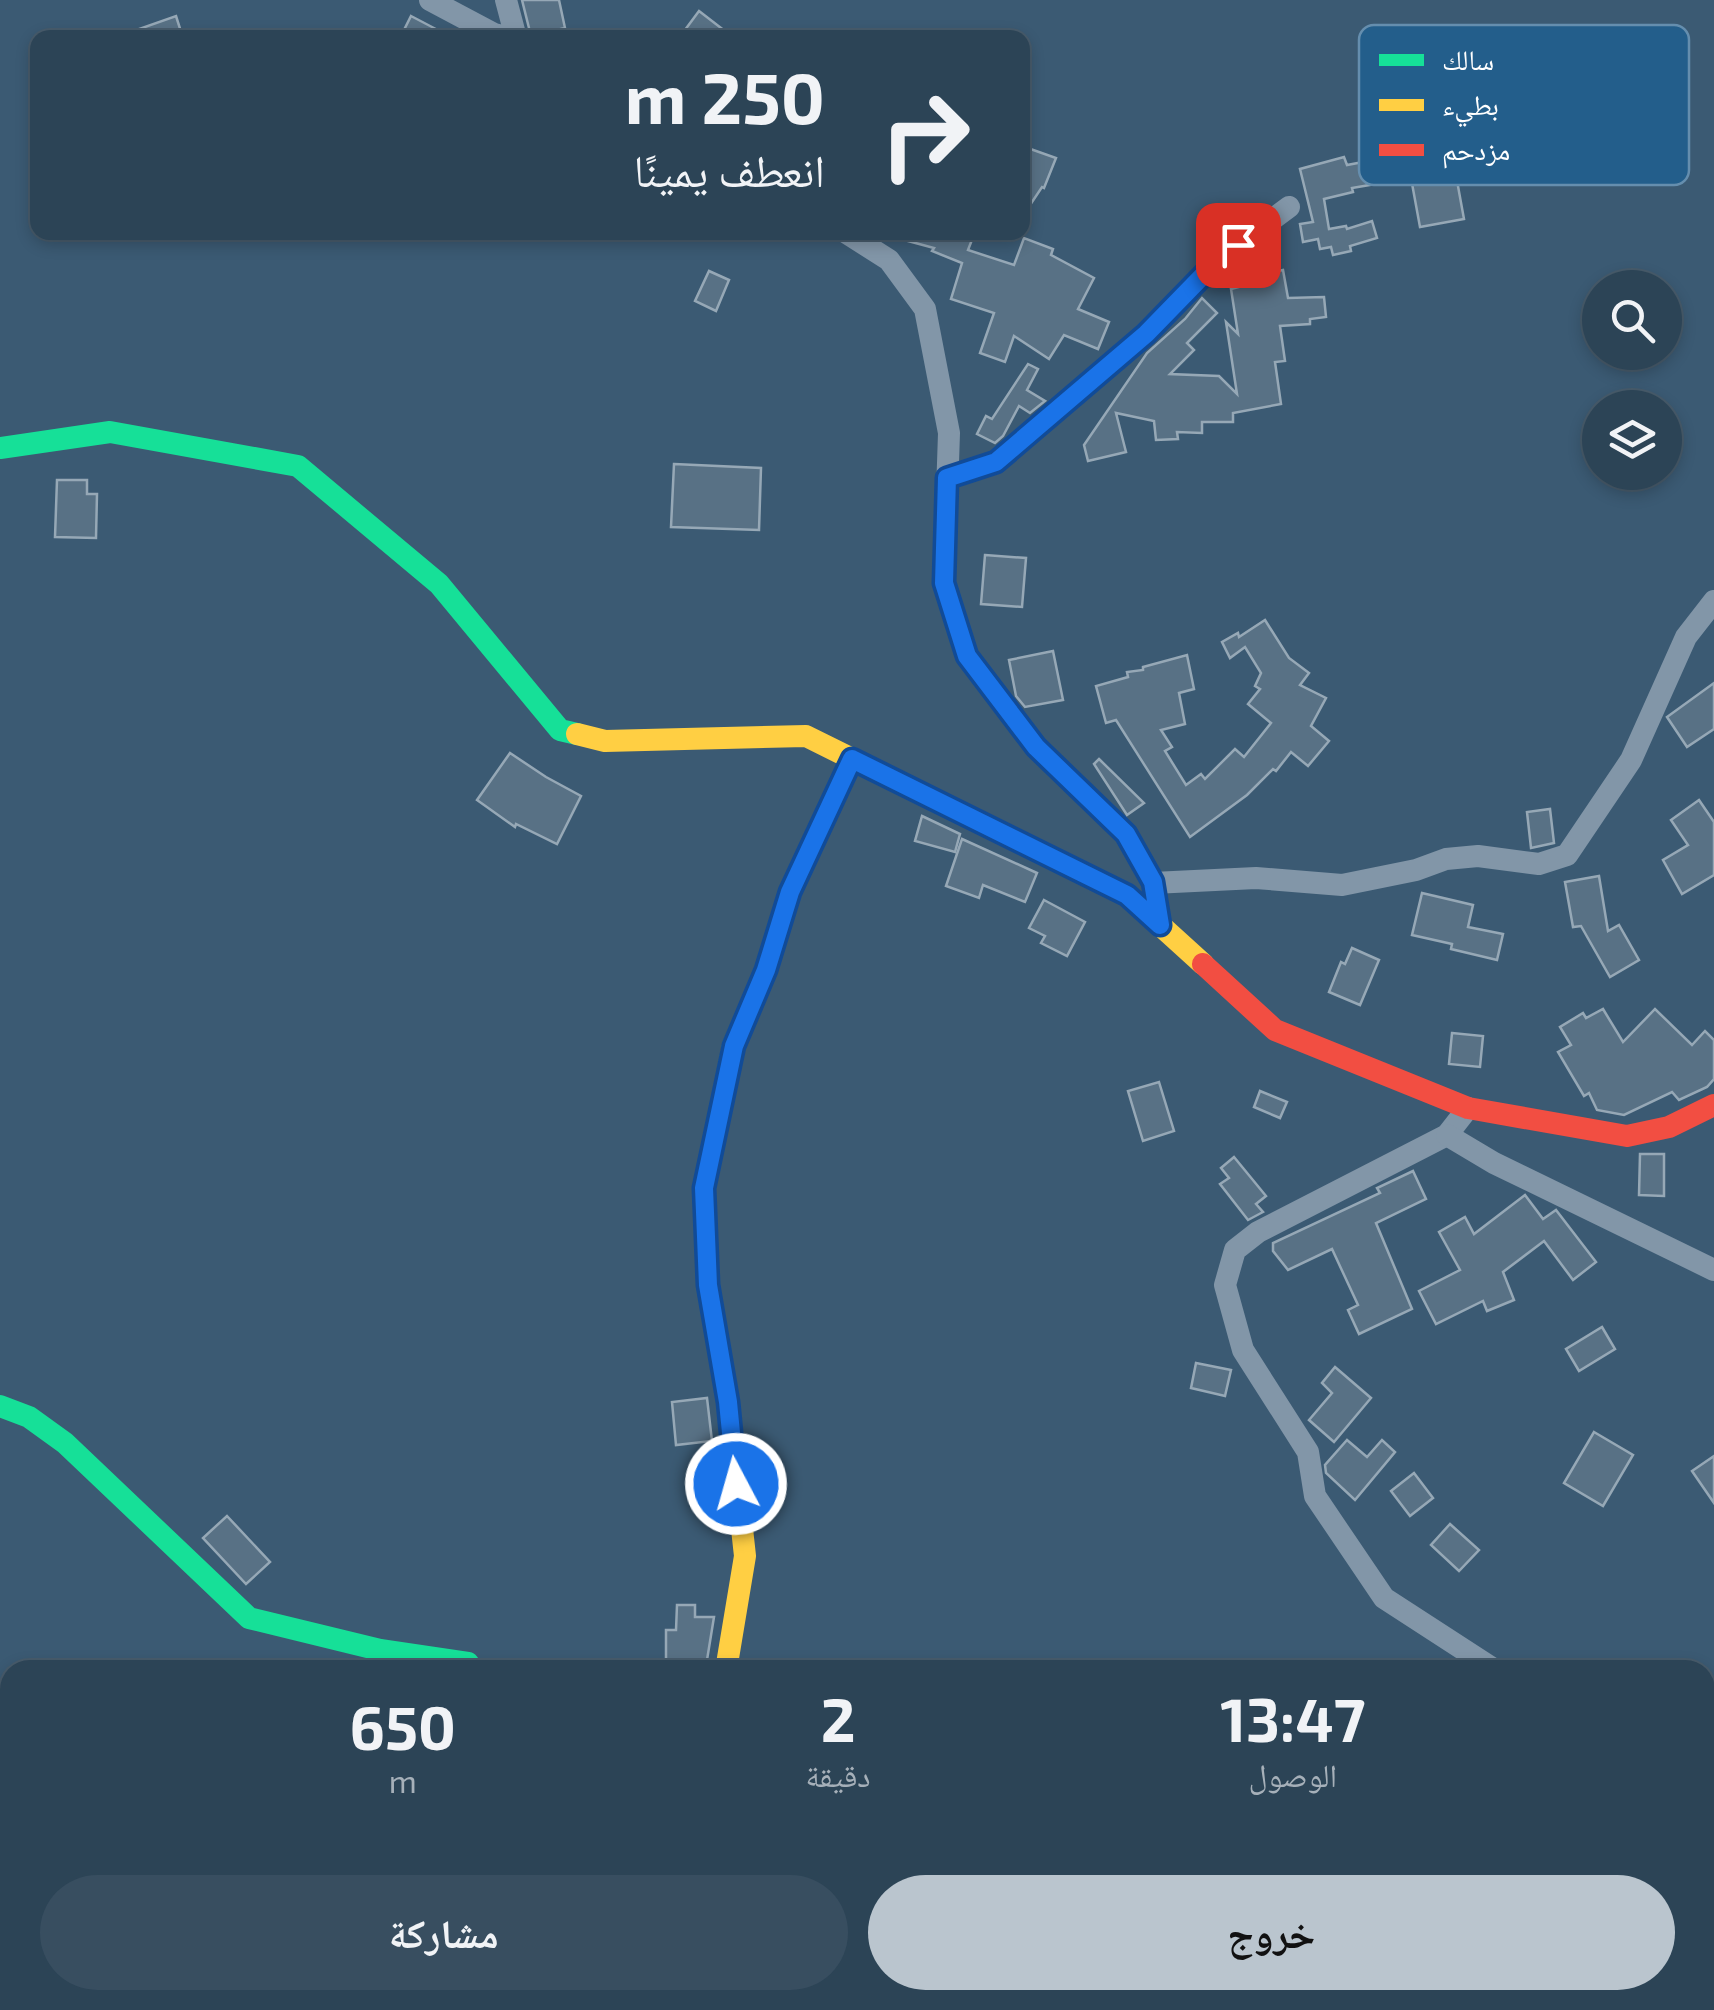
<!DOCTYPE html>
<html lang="ar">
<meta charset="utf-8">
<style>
body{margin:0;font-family:"Exo 2","Noto Naskh Arabic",sans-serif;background:#384e60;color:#f1f3f6;direction:rtl;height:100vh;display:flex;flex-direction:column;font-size:38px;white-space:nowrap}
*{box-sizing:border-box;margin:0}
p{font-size:32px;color:#a6b0b9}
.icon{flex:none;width:55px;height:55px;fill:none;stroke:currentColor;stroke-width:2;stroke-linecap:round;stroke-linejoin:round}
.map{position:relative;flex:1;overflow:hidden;direction:ltr}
.side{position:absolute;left:0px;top:1660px;width:1715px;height:350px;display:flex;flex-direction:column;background:#2c4456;border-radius:30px 30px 0 0;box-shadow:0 5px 15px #0003,0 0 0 2px #485c6c;direction:rtl}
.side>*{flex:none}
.hud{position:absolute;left:30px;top:30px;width:1000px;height:210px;border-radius:20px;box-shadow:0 5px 15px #0003,0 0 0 2px #485c6c;direction:rtl;background:#2c4456;color:#f1f3f6;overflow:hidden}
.buttons{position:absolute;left:1582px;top:270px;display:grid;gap:20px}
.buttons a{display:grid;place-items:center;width:100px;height:100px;border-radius:50%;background:#2c4456;box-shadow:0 5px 15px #0003,0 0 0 2px #485c6c;font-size:50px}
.pin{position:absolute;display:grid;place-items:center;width:85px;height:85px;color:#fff;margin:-42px;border-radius:20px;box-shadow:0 5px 15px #0006}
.me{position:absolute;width:110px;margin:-55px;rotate:354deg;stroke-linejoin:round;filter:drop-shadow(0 0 8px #0008)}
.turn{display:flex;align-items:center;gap:35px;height:210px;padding:0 40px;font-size:45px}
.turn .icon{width:130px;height:130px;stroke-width:2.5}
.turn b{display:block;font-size:70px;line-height:85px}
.eta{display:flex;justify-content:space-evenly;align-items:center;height:170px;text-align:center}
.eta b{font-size:60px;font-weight:700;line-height:70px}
.action{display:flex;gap:20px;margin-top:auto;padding:20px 40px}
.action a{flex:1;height:115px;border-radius:60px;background:#bac5ce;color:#111;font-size:40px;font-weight:700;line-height:115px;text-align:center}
.action a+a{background:#384e60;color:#f1f3f6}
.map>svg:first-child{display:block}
.building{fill:#587185;stroke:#96a8b6;stroke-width:2.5}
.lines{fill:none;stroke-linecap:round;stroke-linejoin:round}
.street{stroke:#8296a8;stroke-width:22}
.fast{stroke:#16e098;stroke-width:22}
.slow{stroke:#ffcf43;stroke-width:22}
.jam{stroke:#f24e42;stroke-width:22}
.route-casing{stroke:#114b97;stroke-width:25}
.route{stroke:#1a73e8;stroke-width:18}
.key{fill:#235e8b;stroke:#658eae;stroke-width:2.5}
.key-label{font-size:28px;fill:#fff}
</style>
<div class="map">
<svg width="1714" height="2010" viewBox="0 0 1714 2010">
<rect width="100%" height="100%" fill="#3b5a73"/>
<g class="building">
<path d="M522 0H559L565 28 531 36Z"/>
<path d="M699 11 734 38H679Z"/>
<path d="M176 16 183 38H123L122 35Z"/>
<path d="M411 16 453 38H400Z"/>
<path d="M1397 133 1449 137 1464 219 1420 227 1411 178 1352 188 1353 192 1324 199 1329 229 1346 226 1347 229 1372 221 1377 238 1350 246 1351 251 1333 255 1331 247 1320 249 1318 239 1303 242 1300 224 1313 222 1300 169 1344 157 1347 165 1395 156Z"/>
<path d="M1022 146 1056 158 1044 188 1042 187 1022 217Z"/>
<path d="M898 232H975L968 250 1014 265 1024 238 1053 249 1051 255 1094 278 1078 309 1109 322 1098 349 1064 335 1049 359 1014 336 1005 362 980 353 994 313 951 299 962 263 932 251 934 248 897 238Z"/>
<path d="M1283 270 1288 298 1324 297 1326 317 1310 319V324L1280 326 1285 361 1275 362 1281 404 1233 413V422H1202V433L1177 432 1178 439 1156 440 1154 421 1116 413 1126 452 1088 461 1084 445 1147 353 1185 319 1202 298 1217 313 1187 343 1194 350 1170 374 1219 376 1237 394 1226 322 1238 334 1231 289 1269 279 1268 273Z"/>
<path d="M709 271 729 280 716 311 695 301Z"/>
<path d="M1028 364 1038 369 1027 390 1045 401 1030 413 1019 406 1003 436 995 443 977 434 986 416 992 419Z"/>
<path d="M674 464 761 468 759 530 671 527Z"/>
<path d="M57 480H87V494H97L96 538 55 537Z"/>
<path d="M985 555 1026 558 1022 607 981 604Z"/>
<path d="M1265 620 1289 658 1309 673 1300 685 1326 698 1311 726 1329 741 1308 766 1291 752 1276 771 1273 769 1247 795 1190 837 1116 720 1106 723 1096 686 1128 677 1127 672 1143 670V667L1187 655 1194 689 1179 693 1185 724 1161 730 1172 747 1165 751 1186 785 1201 774 1205 779 1235 749 1244 757 1271 723 1248 704 1260 689 1255 686 1261 673 1245 647 1230 658 1222 642 1238 633 1239 637Z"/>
<path d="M1053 651 1063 700 1025 707 1016 696 1009 660Z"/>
<path d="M1714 683V729L1687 747 1667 717Z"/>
<path d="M510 753 546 777 581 796 557 844 516 824 515 827 477 800Z"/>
<path d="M1099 759 1144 803 1127 815 1094 764Z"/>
<path d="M1699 800 1714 822V875L1682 894 1663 860 1688 845 1671 820Z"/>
<path d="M1550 809 1554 843 1531 848 1527 812Z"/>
<path d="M922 816 960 834 955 852 915 841Z"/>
<path d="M962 839 1037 873 1025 902 983 885 979 898 946 886Z"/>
<path d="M1599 876 1608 931 1619 925 1639 960 1610 977 1581 926 1573 927 1565 882Z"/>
<path d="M1422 893 1473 905 1468 927 1503 934 1497 960 1451 949 1452 944 1412 935Z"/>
<path d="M1044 900 1085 922 1067 956 1041 943 1045 936 1029 928Z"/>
<path d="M1352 948 1379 960 1360 1005 1329 992 1341 962 1345 964Z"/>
<path d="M1603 1009 1623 1042 1655 1009 1692 1045 1705 1031 1714 1040V1079L1707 1087 1679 1100 1672 1092 1624 1115 1597 1110 1589 1093 1584 1096 1558 1052 1571 1045 1560 1027 1583 1013 1586 1018Z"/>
<path d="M1452 1033 1483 1036 1480 1067 1449 1064Z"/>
<path d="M1159 1082 1174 1131 1143 1141 1128 1091Z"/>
<path d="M1260 1091 1287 1102 1280 1118 1254 1107Z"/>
<path d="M1640 1154H1664V1196L1639 1195Z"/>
<path d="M1234 1157 1266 1196 1256 1204 1263 1212 1248 1220 1220 1184 1229 1178 1221 1168Z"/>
<path d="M1413 1171 1426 1199 1376 1223 1412 1309 1359 1334 1348 1310 1358 1305 1332 1249 1288 1270 1273 1251V1243L1380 1193 1377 1188Z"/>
<path d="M1525 1195 1543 1219 1556 1210 1596 1262 1573 1280 1544 1241 1503 1272 1514 1300 1487 1311 1483 1301 1436 1324 1419 1291 1460 1270 1439 1232 1465 1217 1474 1234Z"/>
<path d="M1602 1327 1615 1349 1579 1371 1566 1349Z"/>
<path d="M1196 1363 1231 1370 1225 1396 1191 1388Z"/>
<path d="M1335 1367 1371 1398 1334 1442 1309 1420 1332 1393 1322 1383Z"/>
<path d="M707 1398 712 1441 676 1445 672 1402Z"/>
<path d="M1594 1432 1633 1455 1603 1506 1564 1483Z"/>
<path d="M1347 1440 1367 1457 1382 1440 1395 1452 1355 1500 1326 1473 1325 1465Z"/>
<path d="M1714 1456V1503L1692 1471Z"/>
<path d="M1414 1473 1433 1498 1410 1516 1391 1491Z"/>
<path d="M227 1516 270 1562 246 1584 203 1538Z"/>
<path d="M1450 1524 1479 1550 1459 1571 1431 1545Z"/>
<path d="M677 1605H695V1617H714L707 1660H666V1630H676Z"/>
</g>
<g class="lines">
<g class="street">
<path d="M430 0 494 34 511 38"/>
<path d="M506 0 516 38"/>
<path d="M845 232 889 260 925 309 949 433 944 583 967 656 1036 747 1126 835 1153 883 1160 925"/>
<path d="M947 477 996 462 1146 334 1219 259 1289 207"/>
<path d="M1153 883 1256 878 1342 885 1416 870 1446 859 1478 856 1539 864 1567 855 1631 760 1686 637 1714 601"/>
<path d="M1468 1108 1447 1135 1258 1232 1235 1250 1225 1285 1243 1350 1308 1452 1315 1496 1384 1598 1495 1670"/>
<path d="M1447 1135 1494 1163 1714 1270"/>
<path d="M1705 1734 1714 1736"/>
<path d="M1705 1965 1714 1955"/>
<path d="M905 2010 907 2000"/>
<path d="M1675 2010 1679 2000"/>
</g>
<g class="fast">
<path d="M0 448 110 432 298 466 439 584 560 730 577 734"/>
<path d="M706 1234 704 1188 733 1046 766 970 790 892 852 759"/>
<path d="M0 1406 29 1417 65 1443 249 1618 380 1650 468 1663 473 1670"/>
</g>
<g class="slow">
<path d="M577 734 605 741 806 736 1127 895 1203 964"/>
<path d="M706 1234 708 1285 728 1401 745 1556 726 1670"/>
</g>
<g class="jam">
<path d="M1203 964 1275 1030 1468 1108 1627 1136 1669 1127 1714 1105"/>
<path d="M725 2000 736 2010"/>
</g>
</g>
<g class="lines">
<defs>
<path id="route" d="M736 1484 728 1402 708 1285 704 1188 734 1046 766 970 790 892 852 759 1127 895 1160 925 1153 882 1126 834 1036 747 967 656 944 583 947 478 996 462 1146 334 1219 259 1238 245"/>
</defs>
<use href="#route" class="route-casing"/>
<use href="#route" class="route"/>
</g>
<rect x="1359" y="25" width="330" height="160" rx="15" class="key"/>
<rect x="1379" y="54" width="45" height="12" fill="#16e098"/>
<rect x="1379" y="99" width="45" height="12" fill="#ffcf43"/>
<rect x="1379" y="144" width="45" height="12" fill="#f24e42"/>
<g class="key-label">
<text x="1442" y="70">سالك</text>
<text x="1442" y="115">بطيء</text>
<text x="1442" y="160">مزدحم</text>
</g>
</svg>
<div class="buttons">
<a><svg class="icon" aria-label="search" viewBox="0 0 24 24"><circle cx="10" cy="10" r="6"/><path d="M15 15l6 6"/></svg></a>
<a><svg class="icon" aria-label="layers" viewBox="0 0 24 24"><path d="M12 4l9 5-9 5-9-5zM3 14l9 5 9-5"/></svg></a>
</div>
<div class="pin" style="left:1238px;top:245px;background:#d93025"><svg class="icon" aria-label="arrive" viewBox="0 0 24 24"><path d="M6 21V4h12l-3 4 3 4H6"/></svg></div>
<svg class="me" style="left:736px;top:1484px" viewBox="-20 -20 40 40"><circle r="17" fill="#1a73e8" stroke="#fff" stroke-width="3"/><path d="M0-11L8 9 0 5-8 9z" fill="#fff"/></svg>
<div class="hud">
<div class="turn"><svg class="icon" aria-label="right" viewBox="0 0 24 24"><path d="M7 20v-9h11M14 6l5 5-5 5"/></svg><div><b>250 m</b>انعطف يمينًا</div></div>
</div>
<section class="side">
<div class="eta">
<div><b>13:47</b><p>الوصول</p></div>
<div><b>2</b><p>دقيقة</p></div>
<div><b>650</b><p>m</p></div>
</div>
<div class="action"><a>خروج</a><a>مشاركة</a></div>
</section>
</div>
